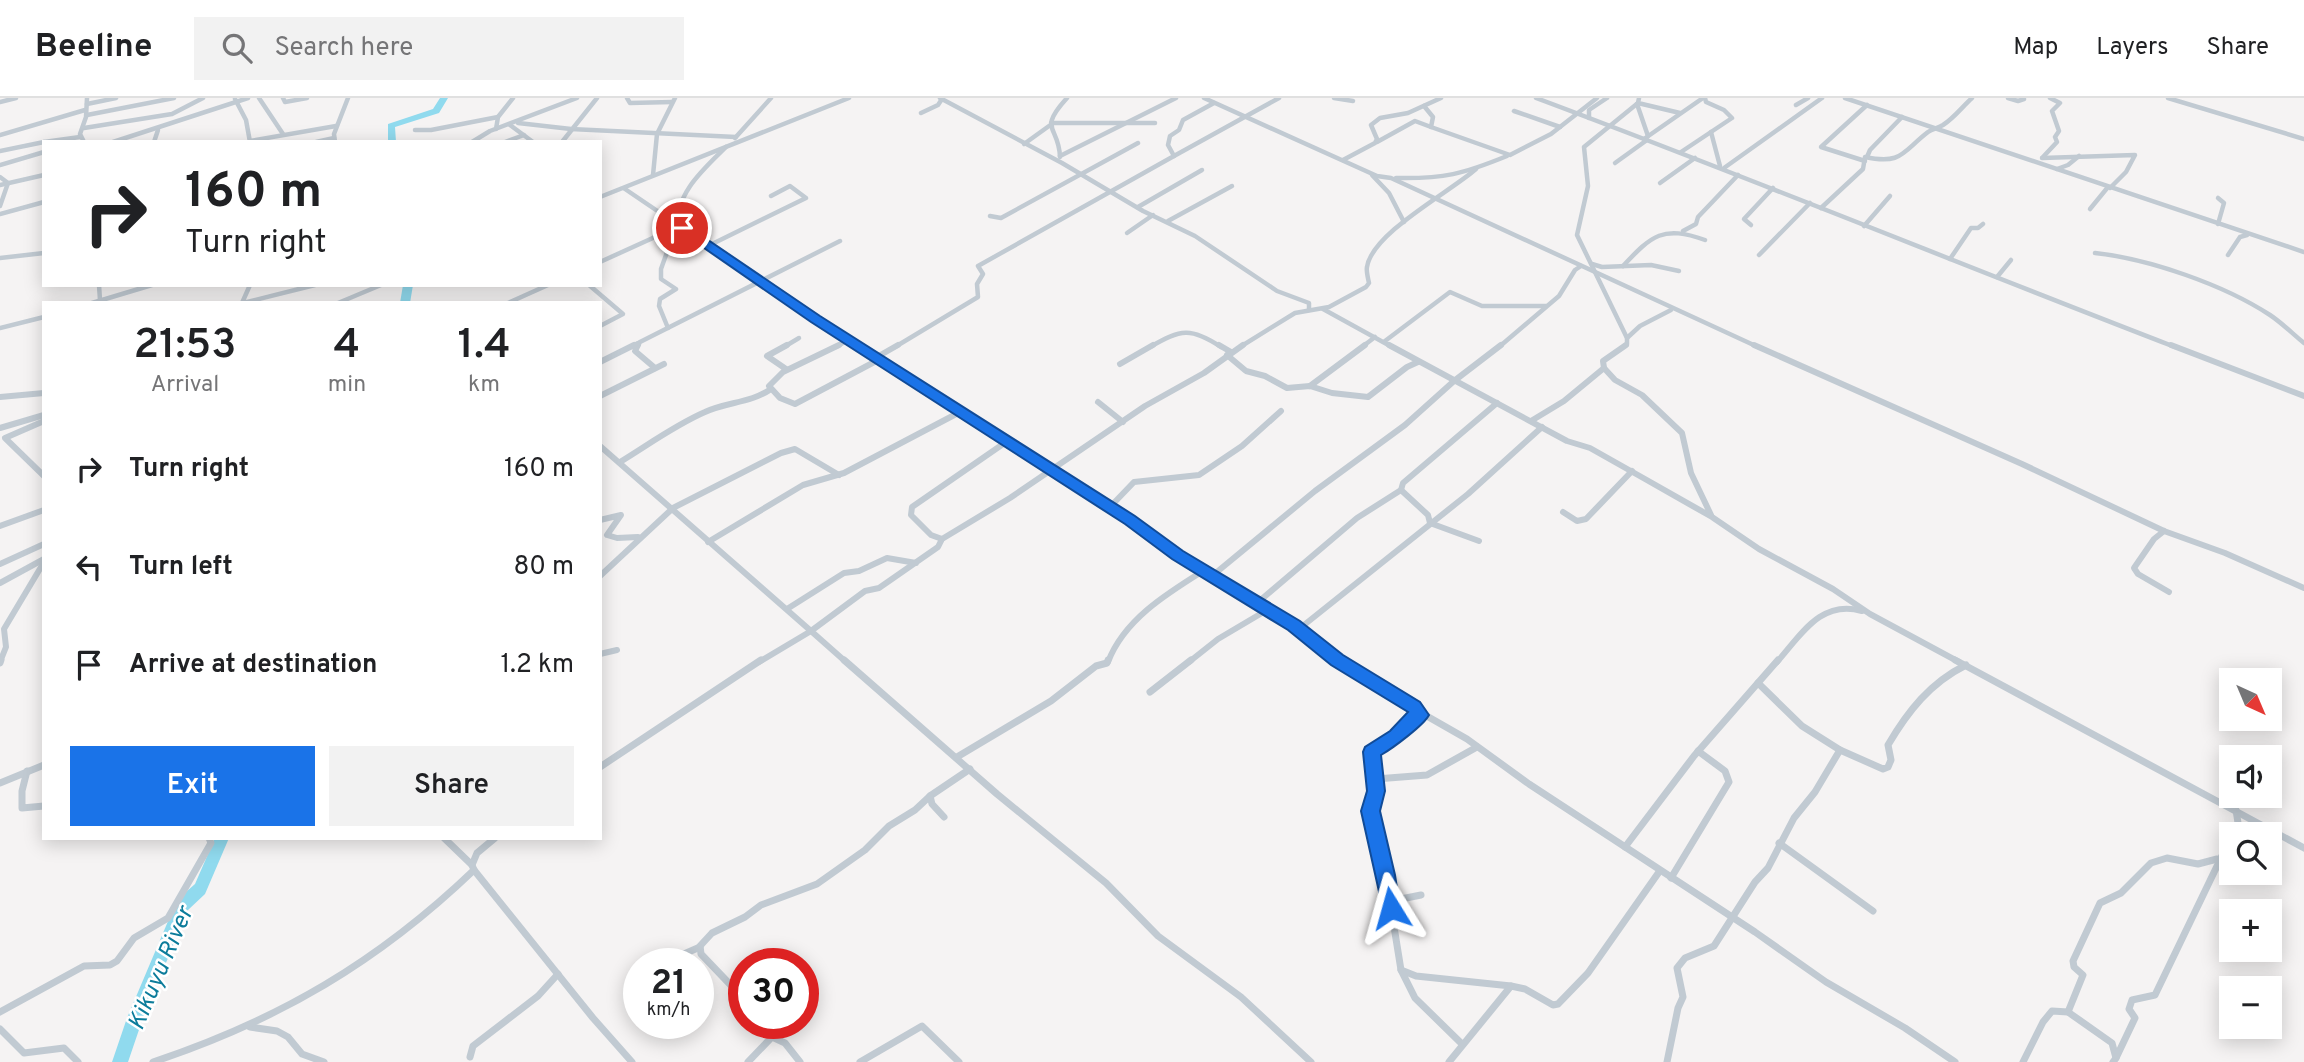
<!DOCTYPE html>
<meta charset="utf-8">
<style>
body{margin:0;font-family:Overpass,sans-serif;background:#f2f2f2;color:#202124;height:100vh;display:flex;flex-direction:column;font-size:26px;white-space:nowrap}
*{box-sizing:border-box;margin:0}
p{font-size:23px;color:#757577}
.icon{flex:none;width:38px;height:38px;fill:none;stroke:currentColor;stroke-width:2;stroke-linecap:round;stroke-linejoin:round}
.map{position:relative;flex:1;overflow:hidden}
.panel{position:absolute;left:42px;top:203px;width:560px;height:539px;display:flex;flex-direction:column;background:#fff;border-radius:0px;box-shadow:0 4px 18px #0003}
.panel>*{flex:none}
.hud{position:absolute;left:42px;top:42px;width:560px;height:147px;border-radius:0px;box-shadow:0 4px 18px #0003;background:#fff;color:#202124;overflow:hidden}
.needle{width:46px;rotate:136deg}
.controls{position:absolute;left:2219px;top:570px;display:grid;gap:14px}
.controls a{display:grid;place-items:center;width:63px;height:63px;border-radius:0px;background:#fff;box-shadow:0 4px 18px #0003;font-size:35px}
.speed{position:absolute;left:623px;top:850px;display:flex;gap:14px;font-size:35px;font-weight:700;text-align:center}
.speed>*{display:grid;place-content:center;width:91px;height:91px;border-radius:50%;background:#fff;box-shadow:0 4px 18px #0003;line-height:1}
.speed small{font-size:18px;font-weight:400}
.speed .limit{border:10px solid #d22;background:#fff;color:#111}
.pin{position:absolute;display:grid;place-items:center;width:60px;height:60px;color:#fff;margin:-30px;border:4px solid #fff;border-radius:50%;box-shadow:0 2px 7px #0007}
.me{position:absolute;width:77px;margin:-38px;rotate:352deg;stroke-linejoin:round;filter:drop-shadow(0 0 5px #0008)}
.turn{display:flex;align-items:center;gap:24px;height:147px;padding:0 28px;font-size:32px}
.turn .icon{width:91px;height:91px;stroke-width:2.5}
.turn b{display:block;font-size:49px;line-height:60px}
.eta{display:flex;justify-content:space-evenly;align-items:center;height:119px;text-align:center}
.eta b{font-size:42px;font-weight:600;line-height:49px}
.action{display:flex;gap:14px;margin-top:auto;padding:14px 28px}
.action a{flex:1;height:80px;border-radius:0px;background:#1a73e8;color:#fff;font-size:28px;font-weight:600;line-height:80px;text-align:center}
.action a+a{background:#f2f2f2;color:#202124}
ul{padding:0;list-style:none}
li{display:flex;align-items:center;gap:21px;height:98px;padding:0 28px}
li div{flex:1}
li b{display:block;font-size:26px}
li em{font-style:normal}
header{display:flex;align-items:center;gap:42px;box-sizing:border-box;height:98px;padding:0 35px;background:#fff;border-bottom:2px solid #e0e0e0}
header strong{font-size:33px}
nav{display:flex;gap:38px;margin-inline-start:auto;font-size:24px}
.search{width:490px;height:63px;background:#f2f2f2;display:flex;align-items:center;gap:18px;box-sizing:border-box;padding:0 24px;border-radius:0px;color:#757577;font-size:26px}
.map>svg:first-child{display:block}
.lines{fill:none;stroke-linecap:round;stroke-linejoin:round}
.river{fill:#90daee;fill-rule:evenodd}
.minor-far2{stroke:#c1cad2;stroke-width:4.5}
.minor-far1{stroke:#c1cad2;stroke-width:6}
.minor{stroke:#c1cad2;stroke-width:7}
.route{fill:#1a73e8;stroke:#114b97;stroke-width:2}
.labels{text-anchor:middle;stroke-width:5;stroke-linejoin:round;paint-order:stroke}
.near-water-label{font-size:24px;font-style:italic;fill:#0c7c9b;stroke:#fff}
</style>
<header>
<strong>Beeline</strong>
<div class="search"><svg class="icon" aria-label="search" viewBox="0 0 24 24"><circle cx="10" cy="10" r="6"/><path d="M15 15l6 6"/></svg>Search here</div>
<nav><a>Map</a><a>Layers</a><a>Share</a></nav>
</header>
<div class="map">
<svg width="2304" height="964" viewBox="0 0 2304 964">
<rect width="100%" height="100%" fill="#f5f3f3"/>
<g class="lines">
<g class="river">
<path d="M440 0H448L439 15 395 29 396 44H388V26L433 11Z"/>
<path d="M403 187H413L410 205H400Z"/>
<path d="M215 740H229L205 796 188 812 143 920 128 964H112L127 920 177 802 195 786Z"/>
</g>
<g class="minor-far2">
<path d="M259 0 283 36"/>
<path d="M283 0 285 4 307 0"/>
<path d="M627 0 630 5 672 4"/>
<path d="M940 0 1062 65 1143 113 1195 138 1277 193 1309 205V212"/>
<path d="M1204 0 1377 78 1391 80 1758 249"/>
<path d="M1334 0 1353 3"/>
<path d="M1536 0C1750 80 1962 167 2175 249"/>
<path d="M1639 0 1638 5 1680 15"/>
<path d="M1845 0 2304 154"/>
<path d="M2008 0 2018 3 2024 1"/>
<path d="M2168 0 2304 41"/>
<path d="M235 1 246 22 250 44"/>
<path d="M0 4 16 0"/>
<path d="M87 6 116 0"/>
<path d="M1637 6 1648 38"/>
<path d="M1796 7 1808 0"/>
<path d="M1424 8 1433 19 1431 29 1510 57 1551 36 1597 0"/>
<path d="M1514 13 1560 29"/>
<path d="M921 15 938 7 942 1"/>
<path d="M87 17 174 0"/>
<path d="M1589 20V12L1607 0"/>
<path d="M518 25 571 31 736 39"/>
<path d="M1051 25H1155"/>
<path d="M510 27 533 44"/>
<path d="M84 30 172 16 203 0"/>
<path d="M496 31 498 19 513 0"/>
<path d="M415 32H431L498 19"/>
<path d="M1711 34 1720 68"/>
<path d="M0 37 85 12"/>
<path d="M735 40 771 0"/>
<path d="M1644 41 1703 0"/>
<path d="M250 43 336 28"/>
<path d="M44 44 80 39"/>
<path d="M84 44 80 36 86 19 87 0"/>
<path d="M113 44 248 0"/>
<path d="M154 44 158 32"/>
<path d="M316 44 334 40"/>
<path d="M335 44 334 36 348 0"/>
<path d="M472 44 490 33 577 0"/>
<path d="M505 44 524 37"/>
<path d="M562 44 597 0"/>
<path d="M1377 44 1415 23 1431 29"/>
<path d="M1024 46 1049 28"/>
<path d="M0 53 44 44"/>
<path d="M1681 54 1732 20 1724 12 1706 4 1705 0"/>
<path d="M1060 58 1176 0"/>
<path d="M1174 58 1279 0"/>
<path d="M1060 59C1059 27 1037 33 1067 0"/>
<path d="M1867 59 1870 52 1902 19"/>
<path d="M2043 59 2057 44 2055 39 2059 33 2052 13 2060 5 2050 0"/>
<path d="M2042 60 2135 57 2126 74 2110 90"/>
<path d="M1343 62 1375 45 1377 41 1371 27 1380 20 1408 15 1441 0"/>
<path d="M1865 63 1821 49 1867 7"/>
<path d="M1615 65 1647 42"/>
<path d="M0 67 44 54"/>
<path d="M1724 70 1822 0"/>
<path d="M2057 71 2068 67 2079 58"/>
<path d="M653 77 657 36 675 0"/>
<path d="M1372 77 1389 95 1404 124"/>
<path d="M0 79 8 85 0 108"/>
<path d="M1396 80C1444 81 1463 76 1507 58"/>
<path d="M1660 85 1695 60"/>
<path d="M0 87 44 77"/>
<path d="M625 91 858 249"/>
<path d="M600 99 849 0"/>
<path d="M2218 100 2224 105 2218 126"/>
<path d="M1138 109 1202 72"/>
<path d="M1821 110 1863 71 1865 59C1902 67 1902 54 1928 34 1932 31 1938 30 1943 27 1954 20 1962 9 1972 0"/>
<path d="M2090 111 2108 89"/>
<path d="M0 116 44 104"/>
<path d="M990 118 1001 120 1138 45"/>
<path d="M1168 123 1232 88"/>
<path d="M1751 127 1744 121 1773 90"/>
<path d="M679 128C674 96 705 70 726 49"/>
<path d="M1864 128 1890 98"/>
<path d="M1683 133 1696 126 1698 119 1738 77"/>
<path d="M1127 135 1153 117"/>
<path d="M708 148 806 100 790 88 771 98"/>
<path d="M2095 155C2150 161 2224 187 2270 217 2282 225 2293 236 2304 245"/>
<path d="M1759 157 1810 105"/>
<path d="M2228 157 2240 139 2247 137"/>
<path d="M0 160 44 155"/>
<path d="M1950 161 1971 130H1978L1983 126"/>
<path d="M600 164 677 129"/>
<path d="M1592 166 1602 169 1651 167 1679 173"/>
<path d="M1623 168C1652 137 1663 127 1705 142"/>
<path d="M1997 179 2011 162"/>
<path d="M99 187 100 202"/>
<path d="M589 187 623 216 600 228"/>
<path d="M92 205 152 187"/>
<path d="M242 205 250 187"/>
<path d="M243 205 315 187"/>
<path d="M338 205 381 187"/>
<path d="M508 205 548 187"/>
<path d="M1323 211 1392 249"/>
<path d="M0 230 44 219"/>
<path d="M668 230 659 208 660 201 676 191 661 181V171L676 129"/>
<path d="M1627 240 1640 228 1671 212"/>
<path d="M1385 243 1450 194 1482 208H1546"/>
<path d="M631 249 638 245"/>
<path d="M637 249 640 244 840 143"/>
<path d="M784 249 799 240"/>
<path d="M836 249 848 242"/>
<path d="M895 249 978 199 977 186 983 176 978 168 1174 58 1168 47 1170 38 1179 32 1183 22 1214 5"/>
<path d="M1150 249C1181 231 1191 229 1221 249"/>
<path d="M1240 249 1295 215 1329 209 1366 189 1369 185C1368 180 1366 173 1367 169 1372 135 1450 94 1476 71"/>
<path d="M1362 249 1375 239"/>
<path d="M1499 249 1559 198 1575 172 1581 168"/>
<path d="M1623 249 1627 246V240L1577 137 1588 88 1584 49 1638 5"/>
</g>
<g class="minor-far1">
<path d="M638 247 635 253 655 270"/>
<path d="M839 247 783 274 769 288 780 300 795 306 880 261"/>
<path d="M855 247 1130 422 1177 457 1294 527 1340 564"/>
<path d="M1219 247 1231 254"/>
<path d="M1389 247 1567 343 1590 350 1645 381 1712 419 1759 451 1833 491 1870 516 1959 564"/>
<path d="M1626 247 1603 263 1604 270 1615 282 1642 297 1682 335 1691 375 1711 417"/>
<path d="M1754 247 2022 366 2164 433 2225 455 2304 490"/>
<path d="M2171 247 2304 298"/>
<path d="M1227 257 1246 273 1265 278 1287 290 1310 288 1332 295 1368 299 1407 269 1418 264"/>
<path d="M877 259 898 247"/>
<path d="M600 264 634 247"/>
<path d="M1120 266 1153 247"/>
<path d="M786 271 767 258 787 247"/>
<path d="M1310 288 1365 247"/>
<path d="M600 298 664 266"/>
<path d="M0 299 44 295"/>
<path d="M1098 304 1123 324"/>
<path d="M44 323 5 340 44 378"/>
<path d="M1531 323 1564 303 1604 270"/>
<path d="M0 330 44 317"/>
<path d="M600 348 811 533 759 564"/>
<path d="M620 364C648 347 675 327 705 314 726 304 751 305 771 291"/>
<path d="M1401 392 1428 417 1430 425 1479 443"/>
<path d="M1110 409 1134 384 1199 377 1242 348 1281 313"/>
<path d="M1563 414 1577 423 1586 421 1632 373"/>
<path d="M600 422 621 417 607 437 617 440 638 439"/>
<path d="M0 428 44 412"/>
<path d="M2164 433 2154 441 2134 470 2138 476 2169 494"/>
<path d="M942 441 931 437 911 417 912 409 1006 344"/>
<path d="M708 444 803 387 844 375 960 314"/>
<path d="M0 466 44 446"/>
<path d="M600 478 673 410 781 355 795 351 839 377"/>
<path d="M1212 478 1315 393 1405 327 1454 283 1501 247"/>
<path d="M0 485 44 461"/>
<path d="M1257 505 1357 420 1401 392 1403 385 1497 305"/>
<path d="M787 511 844 475 859 473 887 460 916 465"/>
<path d="M1299 531 1468 396 1542 329"/>
<path d="M600 556 617 552"/>
<path d="M0 564 6 549 4 531 44 464"/>
<path d="M846 564 811 533 865 493 879 490 938 449 942 441 1010 400 1145 308 1204 275 1243 247"/>
<path d="M1108 564C1124 522 1166 496 1203 473"/>
<path d="M1189 564 1218 541 1267 512"/>
<path d="M1777 564C1801 537 1821 501 1862 513"/>
</g>
<g class="minor">
<path d="M844 562 997 696 1106 785 1158 838 1241 899 1311 964"/>
<path d="M1337 562 1390 597 1467 641 1529 686 1755 834 1826 884 1905 930 1955 964"/>
<path d="M1955 562 2304 750"/>
<path d="M0 565 1 562"/>
<path d="M1758 585 1802 628 1840 652 1883 671 1888 669 1891 662 1888 647C1908 613 1930 585 1966 567"/>
<path d="M1150 594 1191 562"/>
<path d="M957 659 1051 603 1096 568 1107 565 1108 562"/>
<path d="M600 669 761 562"/>
<path d="M27 673 22 693V710L44 708"/>
<path d="M1376 681 1427 677 1477 649"/>
<path d="M0 685 44 667"/>
<path d="M944 719 932 706 930 698 970 671"/>
<path d="M2232 737 2238 725 2236 712"/>
<path d="M444 740 472 767"/>
<path d="M495 740 477 755 472 767 474 772 593 920 632 964"/>
<path d="M1779 745 1873 813"/>
<path d="M1625 749 1694 658 1778 562"/>
<path d="M1671 780 1729 684 1725 673 1698 653"/>
<path d="M1421 797 1401 801 1391 810 1401 872 1416 878 1511 888"/>
<path d="M1391 810 1386 777 1370 714 1376 693 1372 654 1397 638 1412 621 1421 617"/>
<path d="M661 866 700 849"/>
<path d="M1401 872 1415 900 1462 946"/>
<path d="M744 901 701 856 700 848 712 835 745 819 761 807 817 786 865 752 889 728 915 712 930 698"/>
<path d="M0 914 84 868 110 867 117 863 134 840 168 820 211 745 209 740"/>
<path d="M2068 914 2112 945 2116 960 2113 964"/>
<path d="M250 929 277 933 288 939 302 956 324 964"/>
<path d="M0 931 24 955 64 950 78 964"/>
<path d="M770 938 785 945 800 964"/>
<path d="M470 959 473 948 538 898 558 876"/>
<path d="M2116 960 2135 920 2129 911 2132 902 2155 897 2231 739"/>
<path d="M153 964C279 922 378 864 474 772"/>
<path d="M748 964 770 941 771 931 766 926"/>
<path d="M860 964 922 928 959 964"/>
<path d="M1449 964 1511 888 1525 891 1553 907 1558 906 1588 875 1659 774"/>
<path d="M1667 964 1678 910 1683 899 1677 870 1685 860 1714 848 1755 784 1768 770 1794 720 1815 694 1840 652"/>
<path d="M2023 964 2043 924 2052 913 2068 914 2083 877 2074 869 2073 863 2100 805 2121 795 2151 765 2167 760 2198 766 2217 761"/>
</g>
</g>
<path class="route" d="M678 127H686L820 218 1135 418 1183 453 1300 523 1343 557 1420 604 1429 617C1424 627 1393 650 1381 657L1385 693 1380 713 1395 777 1400 810 1398 816 1391 819 1384 816 1361 713 1367 693 1363 654 1365 649 1390 633 1408 614 1331 567 1288 532 1172 461 1125 426 811 224 678 132Z"/>
<g class="labels">
<g class="near-water-label">
<text transform="translate(160 870) rotate(-67)" y="8">Kikuyu River</text>
</g>
</g>
</svg>
<div class="controls">
<a><svg class="needle" viewBox="-14 -14 28 28"><path d="M0-13l5 13h-10z" fill="#e53935"/><path d="M0 13l5-13h-10z" fill="#757577"/></svg></a>
<a><svg class="icon" aria-label="sound" viewBox="0 0 24 24"><path d="M4 9h4l5-4v14l-5-4H4zM17 9q2 3 0 6"/></svg></a>
<a><svg class="icon" aria-label="search" viewBox="0 0 24 24"><circle cx="10" cy="10" r="6"/><path d="M15 15l6 6"/></svg></a>
<a>+</a>
<a>−</a>
</div>
<div class="speed"><div>21<small>km/h</small></div><div class="limit">30</div></div>
<div class="pin" style="left:682px;top:130px;background:#d93025"><svg class="icon" aria-label="arrive" viewBox="0 0 24 24"><path d="M6 21V4h12l-3 4 3 4H6"/></svg></div>
<svg class="me" style="left:1391px;top:810px" viewBox="-20 -20 40 40"><path d="M0-17L14 15 0 8-14 15z" fill="#1a73e8" stroke="#fff" stroke-width="4"/></svg>
<div class="hud">
<div class="turn"><svg class="icon" aria-label="right" viewBox="0 0 24 24"><path d="M7 20v-9h11M14 6l5 5-5 5"/></svg><div><b>160 m</b>Turn right</div></div>
</div>
<section class="panel">
<div class="eta">
<div><b>21:53</b><p>Arrival</p></div>
<div><b>4</b><p>min</p></div>
<div><b>1.4</b><p>km</p></div>
</div>
<ul>
<li><svg class="icon" aria-label="right" viewBox="0 0 24 24"><path d="M7 20v-9h11M14 6l5 5-5 5"/></svg><div><b>Turn right</b></div><em>160 m</em></li>
<li><svg class="icon" aria-label="left" viewBox="0 0 24 24"><path d="M17 20v-9H6M10 6l-5 5 5 5"/></svg><div><b>Turn left</b></div><em>80 m</em></li>
<li><svg class="icon" aria-label="arrive" viewBox="0 0 24 24"><path d="M6 21V4h12l-3 4 3 4H6"/></svg><div><b>Arrive at destination</b></div><em>1.2 km</em></li>
</ul>
<div class="action"><a>Exit</a><a>Share</a></div>
</section>
</div>
